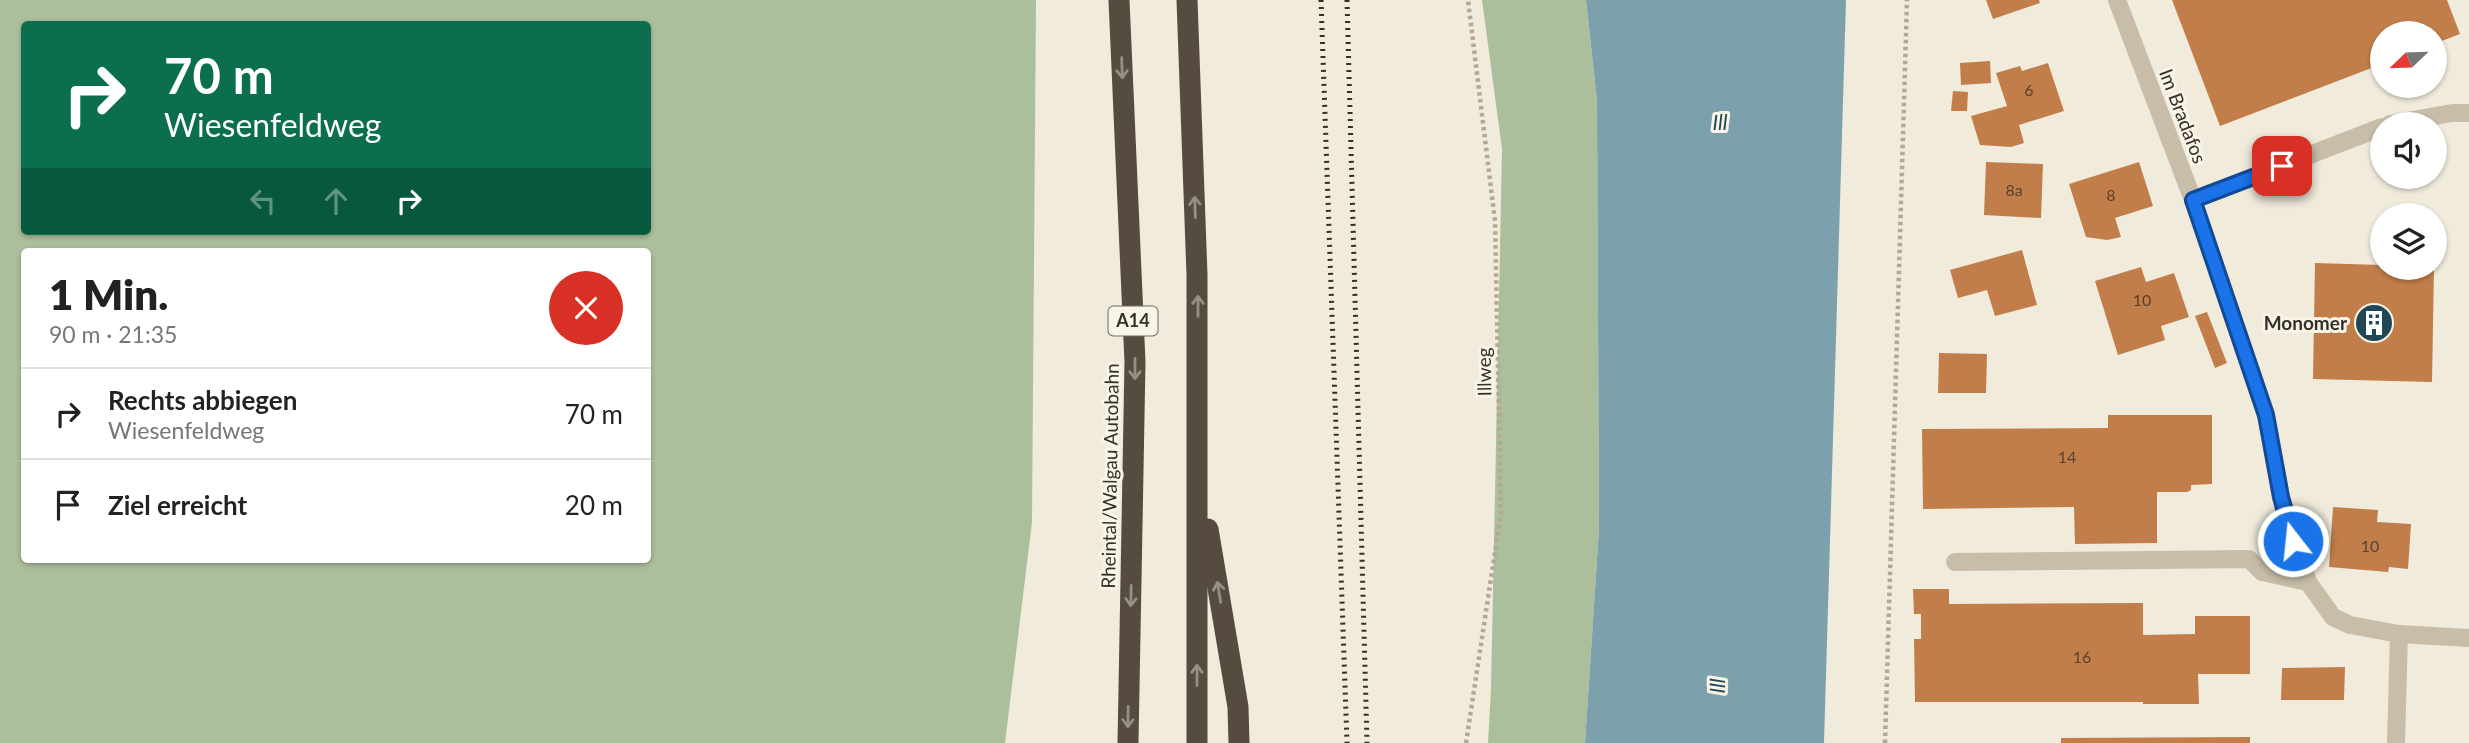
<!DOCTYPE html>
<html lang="de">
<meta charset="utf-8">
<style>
body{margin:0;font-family:Lato,sans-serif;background:#f2f2f2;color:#222;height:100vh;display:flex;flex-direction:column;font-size:26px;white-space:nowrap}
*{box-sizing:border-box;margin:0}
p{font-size:23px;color:#767676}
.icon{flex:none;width:38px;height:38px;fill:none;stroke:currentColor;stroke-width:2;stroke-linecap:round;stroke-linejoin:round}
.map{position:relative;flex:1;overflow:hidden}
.details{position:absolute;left:21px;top:248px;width:630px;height:315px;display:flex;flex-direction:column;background:#fff;border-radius:7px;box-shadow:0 2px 5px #0004}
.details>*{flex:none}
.guide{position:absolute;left:21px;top:21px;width:630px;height:214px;border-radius:7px;box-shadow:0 2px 5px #0004;background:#0b6e4f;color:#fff;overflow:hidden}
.needle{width:46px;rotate:247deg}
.buttons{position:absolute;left:2370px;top:21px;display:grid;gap:14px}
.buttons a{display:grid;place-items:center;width:77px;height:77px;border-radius:50%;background:#fff;box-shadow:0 2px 5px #0004;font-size:35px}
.pin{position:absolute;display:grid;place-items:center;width:60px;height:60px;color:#fff;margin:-30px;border-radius:14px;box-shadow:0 4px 10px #0006}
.me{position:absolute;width:77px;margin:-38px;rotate:344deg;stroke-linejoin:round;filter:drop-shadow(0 0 5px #0008)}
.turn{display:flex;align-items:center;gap:24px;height:147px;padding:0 28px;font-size:32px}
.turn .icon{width:91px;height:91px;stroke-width:2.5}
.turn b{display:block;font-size:49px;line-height:60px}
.lanes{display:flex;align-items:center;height:66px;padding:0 28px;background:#0003;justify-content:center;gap:35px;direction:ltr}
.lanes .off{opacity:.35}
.round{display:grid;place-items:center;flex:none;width:74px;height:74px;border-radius:37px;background:#f2f2f2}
.overview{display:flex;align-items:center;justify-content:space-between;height:119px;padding:0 28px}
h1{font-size:42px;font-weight:800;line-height:52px}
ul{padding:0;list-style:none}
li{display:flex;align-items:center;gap:21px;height:91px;padding:0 28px;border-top:2px solid #e0e0e0}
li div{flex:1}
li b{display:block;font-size:26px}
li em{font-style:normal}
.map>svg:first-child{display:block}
.green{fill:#acbf9c;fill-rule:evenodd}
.water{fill:#7ca1ad}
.building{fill:#c17e4a}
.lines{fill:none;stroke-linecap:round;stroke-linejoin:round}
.path{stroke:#b4a892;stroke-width:4.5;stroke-dasharray:3.5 3.5;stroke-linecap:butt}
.service{stroke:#c8bda8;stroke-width:18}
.minor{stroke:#c8bda8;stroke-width:18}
.motorway{stroke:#564b3f;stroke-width:21}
.rail{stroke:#352f28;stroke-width:5;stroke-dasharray:2 5;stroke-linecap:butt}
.oneway{stroke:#978f83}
.route-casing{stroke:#114b97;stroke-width:18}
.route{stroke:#1a73e8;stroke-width:12}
.labels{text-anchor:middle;stroke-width:6;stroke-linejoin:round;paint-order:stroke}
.number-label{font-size:16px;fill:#584330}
.shield{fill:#f9f4e8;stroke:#706a62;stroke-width:2}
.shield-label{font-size:18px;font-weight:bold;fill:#352f28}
.street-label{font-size:19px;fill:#352f28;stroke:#f9f4e8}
.poi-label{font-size:19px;font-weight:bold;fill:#352f28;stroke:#f9f4e8;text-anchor:end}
.water-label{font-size:21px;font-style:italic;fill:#1f4755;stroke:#f9f4e8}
</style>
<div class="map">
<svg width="2469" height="743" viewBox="0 0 2469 743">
<rect width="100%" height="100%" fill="#f1ebdc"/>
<g class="green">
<path d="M0 0H1036L1032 522 1005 743H0ZM24 24H648V231H24ZM648 252V560H24V252Z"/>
<path d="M1482 0H1586L1597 101 1599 529 1585 743H1488L1491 689 1502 149Z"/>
</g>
<path class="water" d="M1586 0H1846L1824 743H1585L1599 529 1597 101Z"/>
<g class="building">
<path d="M1986 0H2039L2040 3 1993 19Z"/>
<path d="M2172 0H2447L2460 34 2434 44V33H2382V64L2220 126Z"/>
<path d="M1990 61 1991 83 1961 85 1960 63Z"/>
<path d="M2048 63 2064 111 2019 125 2024 143 2011 147 1980 145 1971 116 2007 106 1996 73 2020 66 2022 71Z"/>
<path d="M1953 91 1968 92 1967 111H1951Z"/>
<path d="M1986 162 2043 164 2041 218 1984 215Z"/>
<path d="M2139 162 2153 206 2115 218 2121 237 2107 240 2086 237 2069 184Z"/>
<path d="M2022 250 2037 305 1995 316 1987 290 1958 298 1950 270Z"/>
<path d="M2315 263 2382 265V268H2434L2432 382 2313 379Z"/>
<path d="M2141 267 2146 282 2174 273 2189 317 2161 326 2165 340 2118 355 2095 281Z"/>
<path d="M2207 312 2227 363 2215 368 2195 316Z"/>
<path d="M1939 353 1987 354 1986 393H1938Z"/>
<path d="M2108 415H2212V484L2191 485V490L2187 492H2157V543L2075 544 2074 507 1923 509 1922 429 2108 428Z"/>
<path d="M2333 507 2378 510 2377 522 2411 524 2408 569 2389 567 2388 572 2329 567Z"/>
<path d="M1913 589H1949V604L2143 603V635L2195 634V616H2250V674H2198L2199 704H2143V702H1915L1914 639H1921V614H1914Z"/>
<path d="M2345 667 2344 700H2281L2282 668Z"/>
<path d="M2250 737V743H2061V738Z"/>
</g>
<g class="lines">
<g class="path">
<path d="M1466 743 1501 513 1495 221 1468 0"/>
<path d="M1885 743 1907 0"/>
</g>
<path class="service" d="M1955 562 2249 559 2262 572 2308 582"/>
<g class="minor">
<path d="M2117 0 2193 200 2266 415 2281 497 2308 582 2333 617 2350 625 2399 634 2469 638"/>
<path d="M2390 124 2452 113H2469"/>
<path d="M2193 200 2382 127"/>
<path d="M2396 743 2399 634"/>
</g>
<g class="motorway">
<path d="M1119 0 1135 362 1128 743"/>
<path d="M1187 0 1197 275V743"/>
<path d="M1208 529 1238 707 1239 743"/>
</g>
<g class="rail">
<path d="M1321 0 1347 743"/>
<path d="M1347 0 1367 743"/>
</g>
</g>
<defs><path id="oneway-shaft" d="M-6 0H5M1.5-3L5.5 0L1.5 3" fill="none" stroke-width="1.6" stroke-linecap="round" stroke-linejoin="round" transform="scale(1.75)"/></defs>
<g class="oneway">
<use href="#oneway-shaft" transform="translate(1122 68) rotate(88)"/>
<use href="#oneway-shaft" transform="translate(1195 207) rotate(-92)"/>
<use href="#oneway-shaft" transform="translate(1198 306) rotate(-90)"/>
<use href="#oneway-shaft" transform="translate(1135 369) rotate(90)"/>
<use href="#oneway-shaft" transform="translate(1219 592) rotate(-99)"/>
<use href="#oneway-shaft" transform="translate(1131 596) rotate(91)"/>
<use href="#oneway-shaft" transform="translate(1197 675) rotate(-90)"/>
<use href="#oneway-shaft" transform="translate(1128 717) rotate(91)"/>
</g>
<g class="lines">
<defs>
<path id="route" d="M2282 166 2193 200 2266 415 2281 497 2293 541"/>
</defs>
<use href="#route" class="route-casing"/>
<use href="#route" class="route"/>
</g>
<defs>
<symbol id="building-disc" viewBox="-11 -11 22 22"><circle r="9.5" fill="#1f4755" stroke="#f9f4e8"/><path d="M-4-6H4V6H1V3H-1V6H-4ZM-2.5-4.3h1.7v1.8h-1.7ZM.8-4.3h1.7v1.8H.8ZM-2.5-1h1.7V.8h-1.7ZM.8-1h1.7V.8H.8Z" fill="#fff"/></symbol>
</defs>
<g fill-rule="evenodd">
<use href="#building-disc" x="2352" y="301" width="44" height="44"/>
</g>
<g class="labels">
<g class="number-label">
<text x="2029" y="96">6</text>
<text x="2014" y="196">8a</text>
<text x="2111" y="201">8</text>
<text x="2142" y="306">10</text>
<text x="2067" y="463">14</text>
<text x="2370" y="552">10</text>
<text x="2082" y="663">16</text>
</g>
<rect class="shield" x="1108.5" y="306.5" width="49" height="29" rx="5"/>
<g class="shield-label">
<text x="1133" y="327">A14</text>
</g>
<g class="street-label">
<text transform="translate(2183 116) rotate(69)" y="7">Im Bradafos</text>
<text transform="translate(1484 372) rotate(-91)" y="7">Illweg</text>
<text transform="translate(1110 476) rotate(-89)" y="7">Rheintal/Walgau Autobahn</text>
</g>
<g class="poi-label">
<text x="2347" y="330">Monomer</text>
</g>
<g class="water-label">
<text x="1720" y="130">Ill</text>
<text transform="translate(1718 686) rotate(-88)" y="7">Ill</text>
</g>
</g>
</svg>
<div class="buttons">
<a><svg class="needle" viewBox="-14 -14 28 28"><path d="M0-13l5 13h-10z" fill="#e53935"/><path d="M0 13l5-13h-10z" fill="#767676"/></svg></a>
<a><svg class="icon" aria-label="sound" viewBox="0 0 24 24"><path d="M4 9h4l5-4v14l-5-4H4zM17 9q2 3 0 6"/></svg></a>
<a><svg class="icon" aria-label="layers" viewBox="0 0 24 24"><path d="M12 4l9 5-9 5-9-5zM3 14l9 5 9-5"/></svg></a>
</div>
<div class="pin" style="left:2282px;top:166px;background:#d93025"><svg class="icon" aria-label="arrive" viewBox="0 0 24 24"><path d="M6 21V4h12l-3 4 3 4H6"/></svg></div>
<svg class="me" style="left:2293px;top:541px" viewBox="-20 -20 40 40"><circle r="17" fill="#1a73e8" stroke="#fff" stroke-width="3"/><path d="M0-11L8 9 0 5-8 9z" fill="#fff"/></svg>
<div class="guide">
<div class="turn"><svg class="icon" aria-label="right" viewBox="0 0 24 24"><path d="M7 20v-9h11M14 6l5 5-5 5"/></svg><div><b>70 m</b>Wiesenfeldweg</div></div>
<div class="lanes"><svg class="icon off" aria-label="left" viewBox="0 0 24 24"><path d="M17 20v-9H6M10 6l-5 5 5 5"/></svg><svg class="icon off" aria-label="ahead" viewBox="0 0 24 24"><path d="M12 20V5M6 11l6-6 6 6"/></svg><svg class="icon" aria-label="right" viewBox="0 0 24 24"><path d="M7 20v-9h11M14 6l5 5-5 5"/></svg></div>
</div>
<section class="details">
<div class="overview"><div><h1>1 Min.</h1><p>90 m · 21:35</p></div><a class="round" style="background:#d93025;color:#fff"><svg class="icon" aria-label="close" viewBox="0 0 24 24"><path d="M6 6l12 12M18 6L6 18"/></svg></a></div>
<ul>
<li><svg class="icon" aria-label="right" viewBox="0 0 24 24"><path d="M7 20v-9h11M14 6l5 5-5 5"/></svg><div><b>Rechts abbiegen</b><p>Wiesenfeldweg</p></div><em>70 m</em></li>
<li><svg class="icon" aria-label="arrive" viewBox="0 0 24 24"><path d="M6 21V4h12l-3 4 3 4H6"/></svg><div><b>Ziel erreicht</b></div><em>20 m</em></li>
</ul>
</section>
</div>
